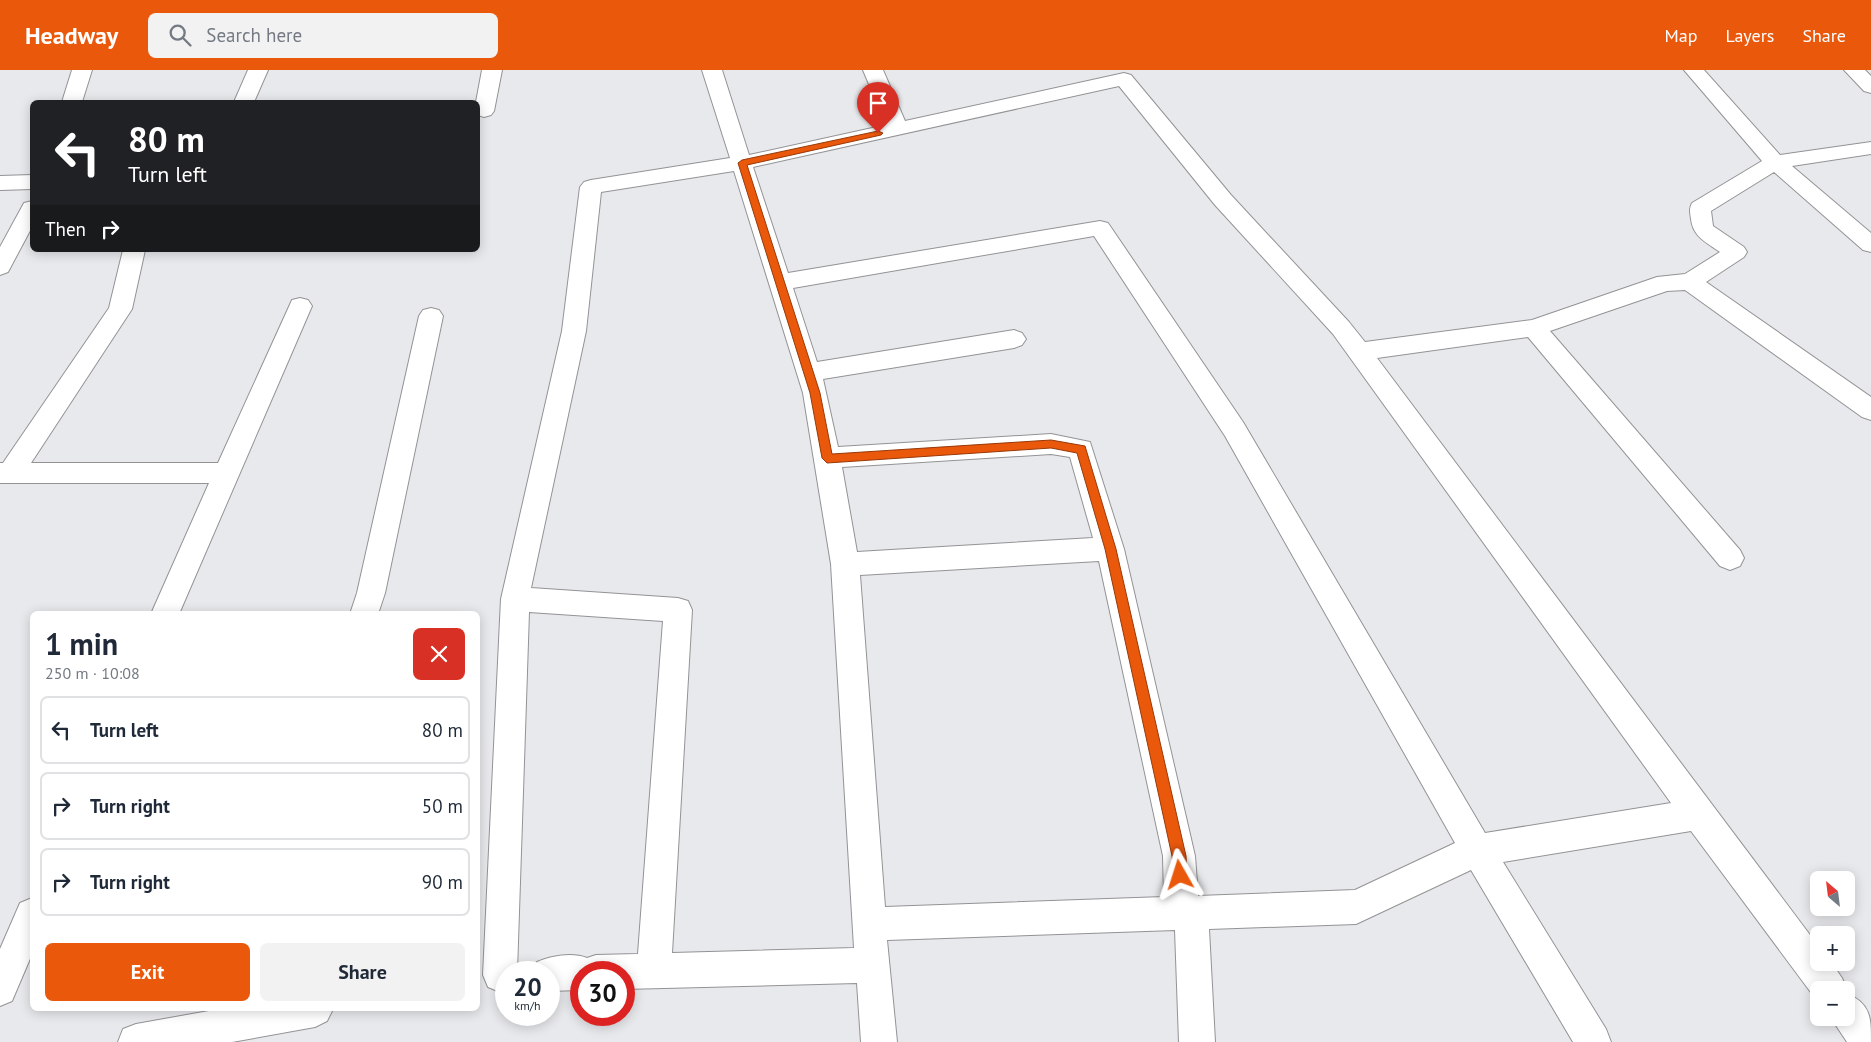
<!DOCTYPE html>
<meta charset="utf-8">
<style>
body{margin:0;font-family:"PT Sans",sans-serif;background:#f2f2f3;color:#1f2937;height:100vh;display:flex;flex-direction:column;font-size:19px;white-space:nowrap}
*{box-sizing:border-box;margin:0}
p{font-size:16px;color:#747a83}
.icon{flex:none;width:28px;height:28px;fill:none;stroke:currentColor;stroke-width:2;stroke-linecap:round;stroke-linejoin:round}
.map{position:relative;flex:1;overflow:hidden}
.details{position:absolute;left:30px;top:541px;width:450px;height:400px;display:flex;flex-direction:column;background:#fff;border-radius:8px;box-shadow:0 2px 12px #0003}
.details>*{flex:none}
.guide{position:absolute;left:30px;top:30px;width:450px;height:152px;border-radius:8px;box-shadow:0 2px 12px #0003;background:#202124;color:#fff;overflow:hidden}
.needle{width:32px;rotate:332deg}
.fabs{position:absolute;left:1810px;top:801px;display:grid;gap:10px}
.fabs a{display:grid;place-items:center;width:45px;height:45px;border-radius:8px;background:#fff;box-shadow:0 2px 12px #0003;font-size:25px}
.speed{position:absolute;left:495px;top:891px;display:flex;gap:10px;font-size:25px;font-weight:700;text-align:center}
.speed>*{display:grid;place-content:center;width:65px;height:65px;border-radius:50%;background:#fff;box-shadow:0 2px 12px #0003;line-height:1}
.speed small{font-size:12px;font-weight:400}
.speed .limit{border:8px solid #d22;background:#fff;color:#111}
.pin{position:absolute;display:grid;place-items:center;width:42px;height:42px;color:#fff;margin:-51px -21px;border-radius:50% 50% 50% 0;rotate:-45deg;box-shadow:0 0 5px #0007}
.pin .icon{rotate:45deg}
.me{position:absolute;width:55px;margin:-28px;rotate:354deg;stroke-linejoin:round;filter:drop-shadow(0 0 4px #0008)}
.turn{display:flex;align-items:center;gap:18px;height:105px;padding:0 15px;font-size:22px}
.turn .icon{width:65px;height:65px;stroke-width:2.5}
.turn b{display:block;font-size:35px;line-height:42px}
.then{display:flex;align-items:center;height:48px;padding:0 15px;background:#0003;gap:10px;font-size:19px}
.round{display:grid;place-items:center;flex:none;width:52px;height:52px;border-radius:8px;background:#f2f2f3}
.overview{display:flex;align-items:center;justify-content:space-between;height:85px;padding:0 15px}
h1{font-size:30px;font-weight:800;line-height:38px}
.action{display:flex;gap:10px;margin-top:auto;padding:10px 15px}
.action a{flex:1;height:58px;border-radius:8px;background:#ea580c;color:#fff;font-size:20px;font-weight:800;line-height:58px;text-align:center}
.action a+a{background:#f2f2f3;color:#1f2937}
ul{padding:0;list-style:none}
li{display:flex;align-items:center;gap:15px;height:68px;margin:0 10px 8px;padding:0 5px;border:2px solid #e0e1e3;border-radius:8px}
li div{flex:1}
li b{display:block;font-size:19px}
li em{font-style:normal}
header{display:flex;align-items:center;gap:30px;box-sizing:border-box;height:70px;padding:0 25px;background:#ea580c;color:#fff}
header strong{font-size:24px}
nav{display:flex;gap:28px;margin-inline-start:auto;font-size:18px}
.search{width:350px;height:45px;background:#f2f2f3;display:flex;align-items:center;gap:12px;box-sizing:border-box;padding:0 18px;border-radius:8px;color:#747a83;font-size:19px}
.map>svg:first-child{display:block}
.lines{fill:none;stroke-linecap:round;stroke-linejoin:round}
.street-casing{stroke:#939396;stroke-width:2}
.street{fill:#fff;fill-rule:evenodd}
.route{fill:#ea580c;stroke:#983908}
</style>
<header>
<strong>Headway</strong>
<div class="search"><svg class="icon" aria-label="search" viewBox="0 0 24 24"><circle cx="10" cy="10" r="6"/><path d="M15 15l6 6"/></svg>Search here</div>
<nav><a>Map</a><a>Layers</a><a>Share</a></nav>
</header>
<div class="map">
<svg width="1871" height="972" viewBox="0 0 1871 972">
<rect width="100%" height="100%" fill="#e8e9ec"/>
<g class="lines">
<defs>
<g id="street">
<path d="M72 0H92L82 32H62Z"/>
<path d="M248 0H268L254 32H234Z"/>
<path d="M482 0H502L494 41 491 45 484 47 478 45V32H476Z"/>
<path d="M702 0H722L749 85 886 55 863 0H883L905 51 1124 3 1131 5 1231 125 1349 252 1365 272 1532 250 1657 207 1685 204 1720 182C1706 172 1693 167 1691 149 1690 142 1689 139 1692 133L1762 91 1684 0H1704L1780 85 1871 72V84L1792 96 1871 163V182L1863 180 1774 102 1711 141 1713 156 1744 177 1747 182 1744 187 1706 212 1871 327V350L1862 347 1685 220 1667 221 1550 261 1740 480 1744 488 1740 496 1730 500 1720 496 1528 267 1377 288 1819 877V892H1831L1842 908 1847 920 1846 923V920H1819L1818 932 1691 761 1503 792 1606 959 1611 972H1573L1471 800 1356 854 1209 859 1215 972H1179L1175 860 887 870 897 972H861L857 913 624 919V902H581V920L549 921V902H532L537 892C551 886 572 882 587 888L596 885 638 884 663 551 529 542 517 902H506V920L500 922 488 917 483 905 501 529 562 261 580 117 584 112 591 110 730 88ZM1119 16 1215 135 1333 264 1671 733 1485 763 1243 352 1108 153 1100 151 788 203 753 97ZM734 101 803 323 831 494 854 878 672 883 692 540 688 531 678 528 531 518 586 261 601 122ZM1094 166 1225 366 1455 773 1355 820 1198 826 1195 786 1124 479 1090 372 1051 364 838 377 823 309 1014 278 1022 275 1026 269 1022 263 1014 260 817 292 793 218ZM1051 384 1070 387 1093 468 857 482 842 397ZM1099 491 1163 786 1164 827 885 837 860 505Z"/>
<path d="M1844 0H1865L1871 6V23L1864 21Z"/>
<path d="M32 105V119L0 120V106Z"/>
<path d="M32 131V157L8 202 0 205V177L24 133Z"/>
<path d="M123 180H145L132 239 31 393H218L292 230 300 228 308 230 312 236 179 544H151L209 413H0V393H3L109 238Z"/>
<path d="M431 238 439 240 443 246 385 523 378 544H350L357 523 419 246 423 240Z"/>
<path d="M32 828V884L12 931 0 936V879L20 833Z"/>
<path d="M1846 923C1871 934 1871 947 1871 972H1847L1831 948H1846Z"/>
<path d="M220 939H333L327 951 315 957 232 972H118L123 959 136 954Z"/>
</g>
</defs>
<use href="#street" class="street-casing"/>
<use href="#street" class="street"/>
</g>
<path class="route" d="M878 61 883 63 881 65 747 95 820 323 832 384 1051 370 1085 376 1116 479 1186 786 1187 805 1185 810 1180 812 1175 810 1172 786 1105 479 1077 383 1051 378 827 393 822 388 810 323 738 93 742 90Z"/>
</svg>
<div class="fabs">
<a><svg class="needle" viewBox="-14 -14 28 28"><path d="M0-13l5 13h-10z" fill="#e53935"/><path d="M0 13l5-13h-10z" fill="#747a83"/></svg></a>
<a>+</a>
<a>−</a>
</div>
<div class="speed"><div>20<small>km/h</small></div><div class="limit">30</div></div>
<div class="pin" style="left:878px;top:63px;background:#d93025"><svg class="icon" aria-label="arrive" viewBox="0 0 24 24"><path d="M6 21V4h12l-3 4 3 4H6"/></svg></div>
<svg class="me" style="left:1180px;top:805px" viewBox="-20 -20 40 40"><path d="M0-17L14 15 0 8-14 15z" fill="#ea580c" stroke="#fff" stroke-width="4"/></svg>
<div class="guide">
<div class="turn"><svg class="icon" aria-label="left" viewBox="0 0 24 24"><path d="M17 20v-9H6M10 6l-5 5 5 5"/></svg><div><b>80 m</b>Turn left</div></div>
<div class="then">Then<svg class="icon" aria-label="right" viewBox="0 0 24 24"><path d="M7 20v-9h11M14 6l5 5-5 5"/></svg></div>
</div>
<section class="details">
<div class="overview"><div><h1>1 min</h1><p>250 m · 10:08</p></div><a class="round" style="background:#d93025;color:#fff"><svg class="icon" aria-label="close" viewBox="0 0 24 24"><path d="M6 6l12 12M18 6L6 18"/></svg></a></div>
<ul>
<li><svg class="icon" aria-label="left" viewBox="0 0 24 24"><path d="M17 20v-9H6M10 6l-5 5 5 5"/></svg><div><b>Turn left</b></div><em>80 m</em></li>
<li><svg class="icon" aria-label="right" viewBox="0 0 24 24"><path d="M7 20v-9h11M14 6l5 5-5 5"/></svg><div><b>Turn right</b></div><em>50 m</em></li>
<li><svg class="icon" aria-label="right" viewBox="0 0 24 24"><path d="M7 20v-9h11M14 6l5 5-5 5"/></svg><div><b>Turn right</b></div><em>90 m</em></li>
</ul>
<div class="action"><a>Exit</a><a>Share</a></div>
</section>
</div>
